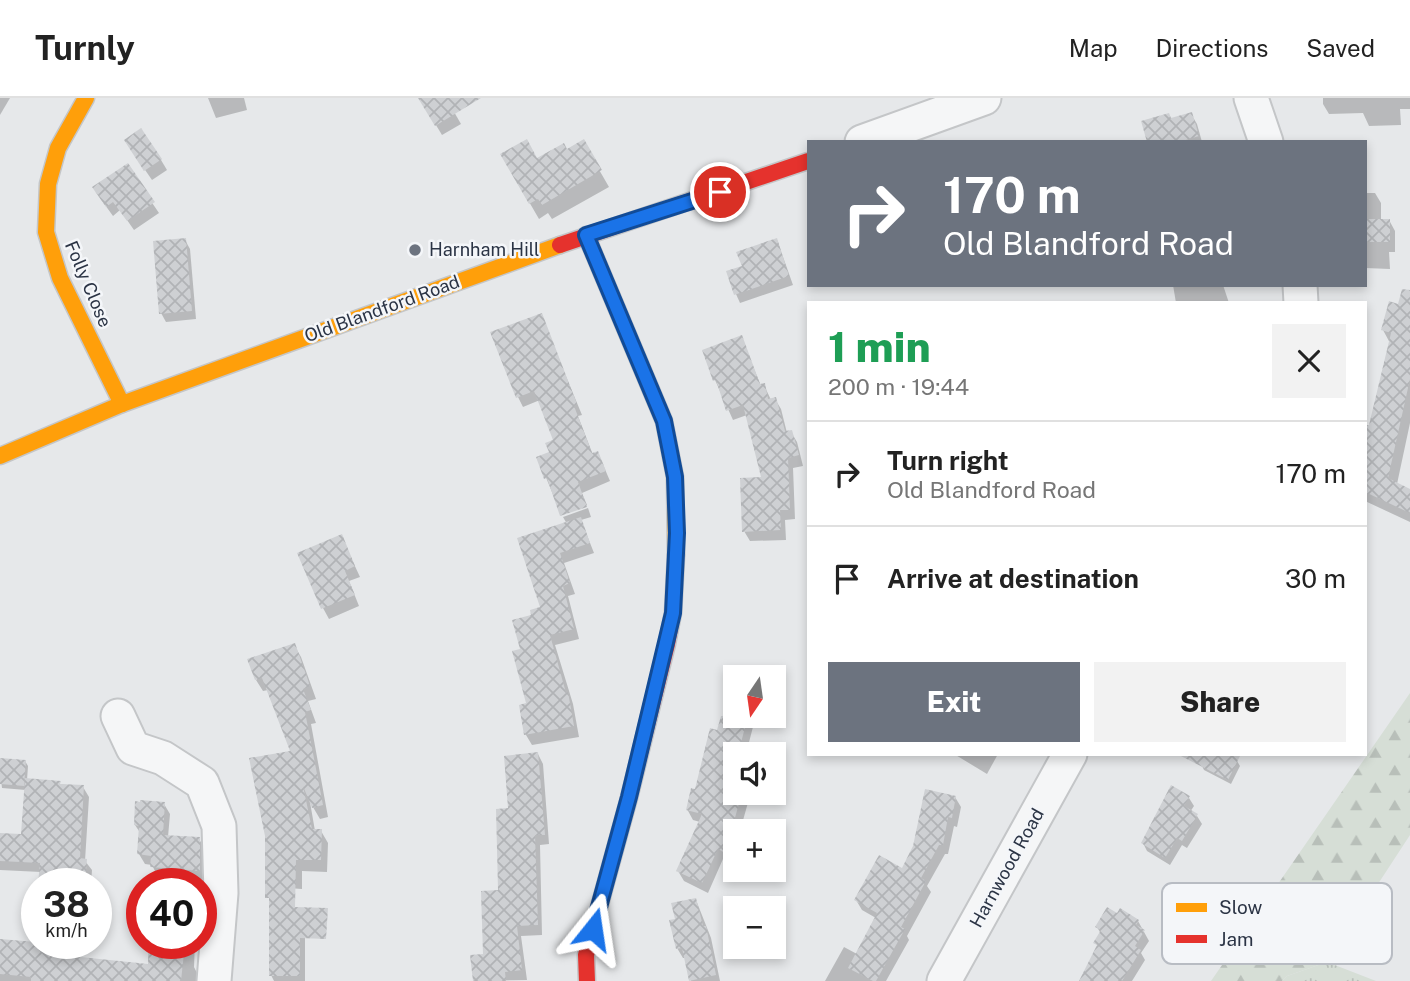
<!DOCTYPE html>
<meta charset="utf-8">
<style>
body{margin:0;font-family:"Public Sans",sans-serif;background:#f2f2f2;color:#222;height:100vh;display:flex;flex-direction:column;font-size:26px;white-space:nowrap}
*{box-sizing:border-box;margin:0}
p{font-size:23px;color:#767676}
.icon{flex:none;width:38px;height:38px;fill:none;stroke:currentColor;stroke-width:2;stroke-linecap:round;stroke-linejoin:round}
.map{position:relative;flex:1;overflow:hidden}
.sheet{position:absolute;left:807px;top:203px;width:560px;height:455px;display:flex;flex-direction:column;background:#fff;border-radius:0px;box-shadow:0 4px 10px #0003}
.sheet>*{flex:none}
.hud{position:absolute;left:807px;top:42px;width:560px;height:147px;border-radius:0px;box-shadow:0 4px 10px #0003;background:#6c737f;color:#fff;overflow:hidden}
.needle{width:46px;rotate:193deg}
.tools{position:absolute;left:723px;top:567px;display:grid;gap:14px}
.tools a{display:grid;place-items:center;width:63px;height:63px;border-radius:0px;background:#fff;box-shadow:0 4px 10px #0003;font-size:35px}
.speed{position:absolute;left:21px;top:770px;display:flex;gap:14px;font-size:35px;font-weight:700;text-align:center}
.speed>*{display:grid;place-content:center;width:91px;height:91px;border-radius:50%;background:#fff;box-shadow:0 4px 10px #0003;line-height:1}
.speed small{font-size:18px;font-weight:400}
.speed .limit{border:10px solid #d22;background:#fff;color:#111}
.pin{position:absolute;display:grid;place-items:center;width:60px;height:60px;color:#fff;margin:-30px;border:4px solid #fff;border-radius:50%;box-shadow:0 2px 7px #0007}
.me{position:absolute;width:77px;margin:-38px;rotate:15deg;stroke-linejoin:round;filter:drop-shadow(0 0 5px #0008)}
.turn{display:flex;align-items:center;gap:24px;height:147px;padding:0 21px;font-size:32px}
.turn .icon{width:91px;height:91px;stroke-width:2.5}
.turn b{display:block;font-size:49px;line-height:60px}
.round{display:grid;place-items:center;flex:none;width:74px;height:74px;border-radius:0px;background:#f2f2f2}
.summary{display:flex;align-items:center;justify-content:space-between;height:119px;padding:0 21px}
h1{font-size:42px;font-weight:800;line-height:52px;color:#1e9e55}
.button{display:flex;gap:14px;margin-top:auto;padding:14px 21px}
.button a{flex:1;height:80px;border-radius:0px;background:#6c737f;color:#fff;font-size:28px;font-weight:800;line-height:80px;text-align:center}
.button a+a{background:#f2f2f2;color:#222}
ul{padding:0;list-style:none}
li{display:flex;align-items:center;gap:21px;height:105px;padding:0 21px;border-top:2px solid #e0e0e0}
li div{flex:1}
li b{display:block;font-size:26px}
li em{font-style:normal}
header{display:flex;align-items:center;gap:42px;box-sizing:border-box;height:98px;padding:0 35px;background:#fff;border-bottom:2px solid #e0e0e0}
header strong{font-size:33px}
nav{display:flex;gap:38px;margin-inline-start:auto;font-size:24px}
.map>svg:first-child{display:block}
.grass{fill:url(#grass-tufts)}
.forest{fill:url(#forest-firs)}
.shadow{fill:#0003}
.building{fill:url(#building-cross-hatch)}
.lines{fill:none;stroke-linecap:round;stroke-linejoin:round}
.street-casing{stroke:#c4c6c8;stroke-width:37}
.slow-casing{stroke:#c4c6c8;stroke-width:19}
.jam-casing{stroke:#c4c6c8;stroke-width:19}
.street{stroke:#f5f6f7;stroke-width:33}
.slow{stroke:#ff9f0a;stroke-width:16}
.jam{stroke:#e5322d;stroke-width:16}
.route-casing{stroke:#114b97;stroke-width:18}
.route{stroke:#1a73e8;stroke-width:12}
.poi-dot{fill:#6c737f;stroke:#f4f6f9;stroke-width:2.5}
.labels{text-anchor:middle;stroke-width:5;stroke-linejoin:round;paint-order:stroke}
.poi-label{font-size:18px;fill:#2b3445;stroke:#f4f6f9;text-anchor:start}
.street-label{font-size:18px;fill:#2b3445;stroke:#f4f6f9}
.key{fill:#f4f6f9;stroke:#b8bcc3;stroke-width:2}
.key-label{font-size:19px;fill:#2b3445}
</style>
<header>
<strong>Turnly</strong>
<nav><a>Map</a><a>Directions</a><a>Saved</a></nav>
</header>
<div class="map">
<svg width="1410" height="883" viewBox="0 0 1410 883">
<defs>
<pattern id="grass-tufts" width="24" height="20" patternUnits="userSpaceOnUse" patternTransform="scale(1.75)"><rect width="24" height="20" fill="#d6ded6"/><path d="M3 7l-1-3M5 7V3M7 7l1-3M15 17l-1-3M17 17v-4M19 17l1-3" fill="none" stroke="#b8bfb9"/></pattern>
<pattern id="forest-firs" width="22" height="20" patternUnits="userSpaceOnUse" patternTransform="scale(1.75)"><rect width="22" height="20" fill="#d6ded6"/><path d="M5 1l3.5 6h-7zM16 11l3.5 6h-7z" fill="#b8bfb9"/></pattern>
<pattern id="building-cross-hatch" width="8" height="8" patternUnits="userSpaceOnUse" patternTransform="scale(1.75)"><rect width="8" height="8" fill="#ced0d3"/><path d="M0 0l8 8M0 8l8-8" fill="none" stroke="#b1b3b6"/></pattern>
</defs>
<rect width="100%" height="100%" fill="#e6e8ea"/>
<path class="grass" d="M1327 864 1376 883H1282L1287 878Z"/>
<path class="forest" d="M1410 595V737L1327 864 1287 878 1282 883H1211Z"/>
<g class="shadow">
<path d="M0 0H10L0 17Z"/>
<path d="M208 0H244L247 12 216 20Z"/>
<path d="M428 0H446L461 26 442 37 422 4Z"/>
<path d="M1323 0H1410V11H1400L1401 27 1369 28 1363 15 1329 16 1323 6Z"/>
<path d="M1191 16 1197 26 1202 44H1149L1171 21Z"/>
<path d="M583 44 609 89 552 121 548 115 539 121 502 57 537 63 567 53Z"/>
<path d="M132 53 161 62 167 72 152 82Z"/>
<path d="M127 68 159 115 134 132 120 112 113 118 100 100Z"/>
<path d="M1365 95H1375L1381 105V123L1389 122 1395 133V154H1389L1390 171 1365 170Z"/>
<path d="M185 142 190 151 196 221 166 224 161 215Z"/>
<path d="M777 142 793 187 740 205 736 196 744 170Z"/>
<path d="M1173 187H1223L1229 205H1176Z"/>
<path d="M1410 210V325L1397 386 1410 393V424L1365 403V328L1370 329 1390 245 1383 232Z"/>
<path d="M541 218 582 317 578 318 593 357 598 355 610 383 582 395 587 407 561 416 538 360 551 356 556 343 540 302 523 309 518 299Z"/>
<path d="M741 239 761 288 764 287 771 302 775 301 781 311 787 335 791 334 797 344 803 368 793 370 795 421 785 422 786 442 750 443 744 433 763 380 747 317 733 322 715 282Z"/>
<path d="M588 410 591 419 581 422 594 455 564 465 575 496 568 498 579 541 555 547 573 606 579 639 532 647 526 637 521 608 528 607 522 553 534 519 543 510 567 426 563 419Z"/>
<path d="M341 438 360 479 349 483 359 508 329 521 323 510Z"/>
<path d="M294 547 301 559 316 601 308 603 316 625 311 626 328 719 320 721 310 704 315 733H321L328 745 327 774 302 773V791L274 789 292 654 268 592 263 593 256 582Z"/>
<path d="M725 609 735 611V618H750L754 625 746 656H735V695H745L749 701 740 733H735V750L731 764 723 761 708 795 684 783 678 773 700 724 693 722 687 711 719 634Z"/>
<path d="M538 656 543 666 549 746 540 747 542 837 521 838 527 882 475 883 485 858 500 793 510 712Z"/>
<path d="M954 656H998L987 676Z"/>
<path d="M25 663 28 668 27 682 83 689 89 699 85 763 92 772 91 786H40L41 774 0 772V736L23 738 26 692 2 690 0 672Z"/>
<path d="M1237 663 1240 668 1231 686 1204 672 1202 668Z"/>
<path d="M955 699 961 709 957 729 954 728 948 756H945L927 788 931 794 907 838 909 842 886 883H825L844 849 857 856 876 820 862 812 856 802 902 772Z"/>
<path d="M1189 700 1194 708 1190 714 1197 718 1202 726 1187 750 1182 747 1170 767 1147 753 1143 745Z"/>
<path d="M164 706 170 716 168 739 199 741 205 751V782L158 779 152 767 145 766 139 756 141 736 135 727Z"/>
<path d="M696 802 711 840 720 883H691L686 860H683L677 850V822Z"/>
<path d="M1138 823 1149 843 1141 855 1145 862 1132 883H1081L1098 849 1096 845 1101 836 1097 829Z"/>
<path d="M305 833V883H274L271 877Z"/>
<path d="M0 841 8 843 71 848 76 860 148 868 149 845H195L194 869 201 883H0Z"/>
</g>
<g class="building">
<path d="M418 0H481L435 28Z"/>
<path d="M1192 14 1199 38 1179 44H1147L1141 23 1169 15 1171 20Z"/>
<path d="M141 30 162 61 144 73 124 42Z"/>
<path d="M527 41 537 60 564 45 567 51 584 41 602 72 542 107 538 101 529 106 500 56Z"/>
<path d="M128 65 155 104 127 123 113 104 106 109 92 89Z"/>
<rect x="1365" y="121" width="25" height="23"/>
<path d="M186 140 192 213 159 216 153 143Z"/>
<path d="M777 140 789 178 734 197 726 173 742 168 736 154Z"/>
<path d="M1402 191 1410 192V281L1388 380 1410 391V415L1365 394V327H1369L1391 235 1381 232 1389 203 1398 206Z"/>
<path d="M542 215 577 306 574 308 592 355 598 353 606 373 578 384 587 409 560 418 547 380 544 381 536 359 549 354 545 345 553 342 534 293 516 300 490 234Z"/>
<path d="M742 237 760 286 765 285 768 301 776 299 785 333 792 332 799 357 788 360 790 412H780L781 432 742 434 740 380 761 379 743 307 726 313 716 282 713 283 702 252Z"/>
<path d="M581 419 590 445 560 455 570 485 563 488 574 531 550 537 566 595 568 594 574 628 524 637 519 607 526 605 512 553 520 551 512 522 531 517 530 512 540 509 517 440Z"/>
<path d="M342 436 355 468 345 473 355 497 321 511 297 455Z"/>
<path d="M295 545 310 588 303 591 311 612 305 614 323 707 312 710 303 688 312 731H322L321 762H296L295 809 328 810 326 841 300 840V878H269V800H265V738L249 660 290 653 262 580 255 582 247 561Z"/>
<path d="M721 618H748L738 656H735V668L730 685 735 687V695H742L725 755 718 751 702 785 676 773 702 716 686 712 691 690 695 691 710 630 717 632Z"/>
<path d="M538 654 545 737H535L538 827 517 828 522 872 505 874 506 883H473L470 857 483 856 481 793 498 792 496 711 508 710 504 658Z"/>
<path d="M1177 656H1241L1228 682Z"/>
<path d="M0 660 26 662 24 688 0 686Z"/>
<path d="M25 680 61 683 60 686 84 687 80 760 87 761 85 786H38L40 765 0 763V735L21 736Z"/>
<path d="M1171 687 1190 698 1184 708 1198 716 1182 743 1177 740 1165 760 1141 745Z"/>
<path d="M925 691 956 698 952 720 948 719 943 747H939L921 780 926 783 901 829 905 831 876 883H873L848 870 877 815 854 802 879 757 902 770 913 748Z"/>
<path d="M140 702 165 704 163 737 200 739V773L150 769 151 758 137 756 139 728 134 727 135 703 140 704Z"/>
<path d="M696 800 703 828H706L716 877 689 883 682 850 676 851 669 822 675 821 671 805Z"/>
<path d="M1107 809 1117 815 1120 810 1139 822 1136 827 1145 832 1135 848 1141 852 1122 883H1079L1097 847 1093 845 1101 832 1095 829Z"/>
<path d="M0 841 72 847 71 858 148 866 149 852 184 855 181 883H31V879L0 876Z"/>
</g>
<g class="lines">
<defs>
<g id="street">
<path d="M1251 0 1266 44"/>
<path d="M862 44 984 0"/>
<path d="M1300 187 1301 205"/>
<path d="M118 618 133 650 163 660 202 685 219 728 221 795 214 883"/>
<path d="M944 883 1070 656"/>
</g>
<g id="slow">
<path d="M86 0 58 50 48 86 46 134 60 180 122 306"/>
<path d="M586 137 664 323 675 379 676 457"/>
<path d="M0 358 122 306 560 147"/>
</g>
<g id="jam">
<path d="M560 147 808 63"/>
<path d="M587 883 586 857 629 700 667 546 673 515 676 457"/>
</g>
</defs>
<use href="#street" class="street-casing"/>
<use href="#slow" class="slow-casing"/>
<use href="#jam" class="jam-casing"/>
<use href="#street" class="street"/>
<use href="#slow" class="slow"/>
<use href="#jam" class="jam"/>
</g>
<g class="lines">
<defs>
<path id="route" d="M593 831 629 699 673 515 677 435 675 379 664 323 586 137 720 94"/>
</defs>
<use href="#route" class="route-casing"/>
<use href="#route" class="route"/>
</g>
<circle class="poi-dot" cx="415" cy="152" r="7"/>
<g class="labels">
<g class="poi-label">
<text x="429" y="158">Harnham Hill</text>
</g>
<g class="street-label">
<text transform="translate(88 186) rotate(67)" y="6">Folly Close</text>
<text transform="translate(382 211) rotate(-20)" y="6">Old Blandford Road</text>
<text transform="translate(1007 770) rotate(-61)" y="6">Harnwood Road</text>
</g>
</g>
<rect x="1162" y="785" width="230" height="81" rx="10" class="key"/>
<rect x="1176" y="805" width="31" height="9" fill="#ff9f0a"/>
<rect x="1176" y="837" width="31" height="8" fill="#e5322d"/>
<g class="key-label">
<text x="1219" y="816">Slow</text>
<text x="1219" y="848">Jam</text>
</g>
</svg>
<div class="tools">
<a><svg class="needle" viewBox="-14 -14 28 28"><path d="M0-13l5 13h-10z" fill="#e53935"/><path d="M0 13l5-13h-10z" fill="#767676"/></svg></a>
<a><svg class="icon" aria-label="sound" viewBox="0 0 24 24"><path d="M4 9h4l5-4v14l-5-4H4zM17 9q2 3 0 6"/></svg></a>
<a>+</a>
<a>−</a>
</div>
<div class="speed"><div>38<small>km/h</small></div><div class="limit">40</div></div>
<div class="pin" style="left:720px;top:94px;background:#d93025"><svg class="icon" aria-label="arrive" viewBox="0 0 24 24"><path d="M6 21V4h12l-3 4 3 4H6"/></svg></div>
<svg class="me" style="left:593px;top:831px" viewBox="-20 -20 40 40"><path d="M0-17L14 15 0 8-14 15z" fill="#1a73e8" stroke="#fff" stroke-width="4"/></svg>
<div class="hud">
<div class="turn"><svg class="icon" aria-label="right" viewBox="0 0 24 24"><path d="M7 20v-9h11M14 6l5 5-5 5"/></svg><div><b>170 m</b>Old Blandford Road</div></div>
</div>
<section class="sheet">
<div class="summary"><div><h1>1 min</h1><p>200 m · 19:44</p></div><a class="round"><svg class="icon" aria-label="close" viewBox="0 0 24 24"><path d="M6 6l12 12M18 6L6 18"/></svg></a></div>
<ul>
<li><svg class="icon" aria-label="right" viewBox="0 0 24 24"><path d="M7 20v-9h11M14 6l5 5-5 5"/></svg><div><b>Turn right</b><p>Old Blandford Road</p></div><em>170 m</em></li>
<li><svg class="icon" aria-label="arrive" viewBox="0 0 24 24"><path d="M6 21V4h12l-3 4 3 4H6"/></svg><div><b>Arrive at destination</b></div><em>30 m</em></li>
</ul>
<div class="button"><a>Exit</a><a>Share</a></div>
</section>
</div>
